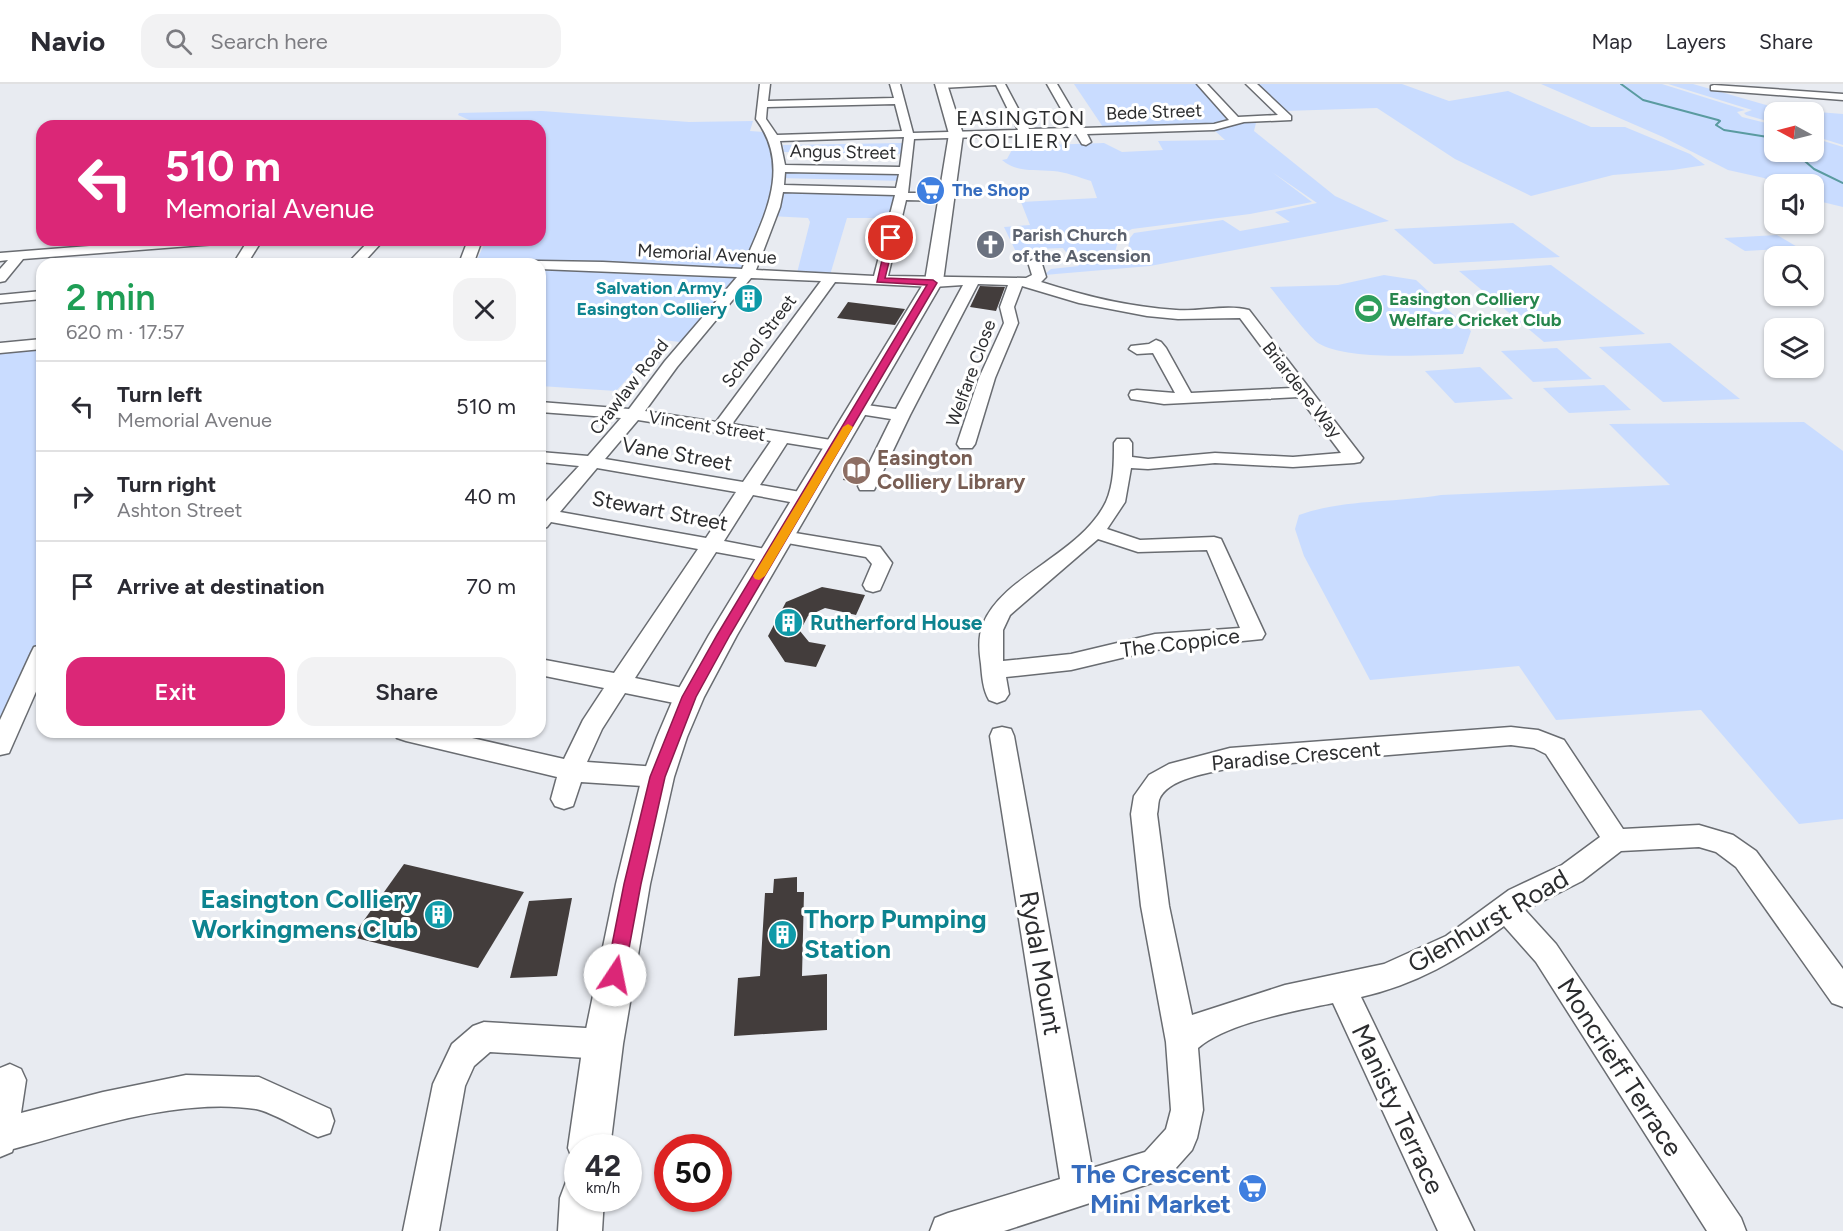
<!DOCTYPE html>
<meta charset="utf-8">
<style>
body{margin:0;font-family:Figtree,sans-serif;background:#f2f2f3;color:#2b2b33;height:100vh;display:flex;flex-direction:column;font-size:22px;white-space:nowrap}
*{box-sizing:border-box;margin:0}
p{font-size:20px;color:#7c7c81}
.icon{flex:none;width:33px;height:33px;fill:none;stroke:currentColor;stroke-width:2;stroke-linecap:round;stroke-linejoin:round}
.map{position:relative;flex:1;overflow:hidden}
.side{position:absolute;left:36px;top:174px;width:510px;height:480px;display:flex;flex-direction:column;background:#fff;border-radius:18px;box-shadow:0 2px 4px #0004}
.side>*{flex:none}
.top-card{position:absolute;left:36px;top:36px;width:510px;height:126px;border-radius:18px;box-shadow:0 2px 4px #0004;background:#db2777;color:#fff;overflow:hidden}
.needle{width:39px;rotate:277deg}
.fabs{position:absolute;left:1764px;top:18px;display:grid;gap:12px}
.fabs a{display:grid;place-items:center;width:60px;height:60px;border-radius:12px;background:#fff;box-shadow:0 2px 4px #0004;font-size:30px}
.speed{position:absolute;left:564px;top:1050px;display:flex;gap:12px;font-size:30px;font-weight:700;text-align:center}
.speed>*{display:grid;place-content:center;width:78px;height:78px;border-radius:50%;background:#fff;box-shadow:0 2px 4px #0004;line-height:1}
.speed small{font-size:15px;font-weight:400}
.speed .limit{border:9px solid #d22;background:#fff;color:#111}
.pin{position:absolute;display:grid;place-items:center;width:51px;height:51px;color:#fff;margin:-26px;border:3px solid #fff;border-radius:50%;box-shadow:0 2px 6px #0007}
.me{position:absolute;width:66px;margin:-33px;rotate:11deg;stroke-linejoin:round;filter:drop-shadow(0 0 4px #0008)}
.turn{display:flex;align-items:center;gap:21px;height:126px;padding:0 30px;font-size:27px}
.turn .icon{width:78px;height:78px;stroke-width:2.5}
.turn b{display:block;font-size:42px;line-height:51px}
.round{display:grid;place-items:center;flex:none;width:63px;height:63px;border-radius:18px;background:#f2f2f3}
.headline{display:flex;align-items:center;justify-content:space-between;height:102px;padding:0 30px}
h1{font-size:36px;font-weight:600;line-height:45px;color:#1e9e55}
.cta{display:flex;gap:12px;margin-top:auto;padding:12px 30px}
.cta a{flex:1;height:69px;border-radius:18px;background:#db2777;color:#fff;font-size:24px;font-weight:600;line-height:69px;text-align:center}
.cta a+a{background:#f2f2f3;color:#2b2b33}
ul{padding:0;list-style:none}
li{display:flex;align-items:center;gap:18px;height:90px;padding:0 30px;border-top:2px solid #e1e1e2}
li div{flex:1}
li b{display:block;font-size:22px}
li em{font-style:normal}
header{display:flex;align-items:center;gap:36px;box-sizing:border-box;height:84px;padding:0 30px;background:#fff;border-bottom:2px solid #e1e1e2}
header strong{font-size:28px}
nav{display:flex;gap:33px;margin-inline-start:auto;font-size:21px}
.search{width:420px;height:54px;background:#f2f2f3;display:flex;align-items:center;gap:15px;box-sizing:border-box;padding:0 21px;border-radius:18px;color:#7c7c81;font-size:22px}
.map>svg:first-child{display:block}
.green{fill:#c9dcff}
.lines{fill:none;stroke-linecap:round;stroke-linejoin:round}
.stream{stroke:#5a9ba0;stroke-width:2}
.building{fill:#433d3c}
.minor-casing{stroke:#696c71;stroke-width:3}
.major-casing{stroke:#696c71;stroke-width:3}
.minor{fill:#fff;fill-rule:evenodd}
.major{fill:#fff;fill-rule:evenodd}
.route{fill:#db2777;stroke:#8e194d;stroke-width:1.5}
.slow{fill:#f59e0b}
.labels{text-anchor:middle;stroke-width:6;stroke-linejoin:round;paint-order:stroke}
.far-street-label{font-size:18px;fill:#2c2d2f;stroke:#fff}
.far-shop-label{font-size:18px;font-weight:bold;fill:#366cbe;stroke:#fff;text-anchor:start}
.far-worship-label{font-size:18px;font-weight:bold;fill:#5b616d;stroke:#fff;text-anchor:start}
.far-culture-label{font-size:18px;font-weight:bold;fill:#0d838f;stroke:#fff;text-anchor:end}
.far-leisure-label{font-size:18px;font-weight:bold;fill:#27864d;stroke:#fff;text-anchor:start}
.far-quarter-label{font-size:20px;letter-spacing:1.5px;fill:#2c2d2f;stroke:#fff}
.street-label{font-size:21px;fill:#2c2d2f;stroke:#fff}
.education-label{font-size:21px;font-weight:bold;fill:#785e54;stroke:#fff;text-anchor:start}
.culture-label{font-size:21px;font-weight:bold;fill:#0d838f;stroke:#fff;text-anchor:start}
.near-culture-label{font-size:26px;font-weight:bold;fill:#0d838f;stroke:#fff;text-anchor:end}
.near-street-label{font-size:26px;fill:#2c2d2f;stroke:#fff}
.near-shop-label{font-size:26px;font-weight:bold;fill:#366cbe;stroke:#fff;text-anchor:end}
</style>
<header>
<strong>Navio</strong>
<div class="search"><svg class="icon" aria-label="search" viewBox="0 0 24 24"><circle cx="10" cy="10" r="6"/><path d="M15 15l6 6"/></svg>Search here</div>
<nav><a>Map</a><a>Layers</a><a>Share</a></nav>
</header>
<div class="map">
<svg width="1843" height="1147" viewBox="0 0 1843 1147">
<rect width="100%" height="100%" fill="#e8ebf1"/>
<g class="green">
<path d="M1074 0H1202L1236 37 1214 43 1105 46Z"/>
<path d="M1256 0H1402L1449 17 1508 7 1591 43H1625L1690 70 1705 81 1673 86 1613 91 1531 112 1455 75 1377 24 1285 27Z"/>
<path d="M1541 0H1662L1745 26 1737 28 1742 33 1774 41V68H1814V54L1843 63V123L1814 116V100H1778L1764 94 1728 86 1663 53Z"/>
<path d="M1668 0H1693L1780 25 1843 30V61L1814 52V28H1774V39L1746 31 1744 29 1752 26Z"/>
<path d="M542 27 689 38 753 37 750 47 765 48C789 92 758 144 741 186L585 177 477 176 486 156H540V42L476 39 458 31 459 29Z"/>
<path d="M1250 37 1256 39 1254 47 1335 112 1389 137 1150 182 1044 191 1051 185 1079 182 1076 178 1126 174 1130 154 1134 149 1223 136 1240 147 1290 138 1275 128 1317 119 1272 88 1312 118 1250 130 1132 145 1120 151 1114 171C1096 175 1074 182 1063 164L1034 165 1035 169 1017 170 1004 143 1030 141 1021 118 1097 114 1091 97C1078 93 1066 88 1053 87 1034 85 1017 89 1002 76L1007 75 1014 62 1104 59 1122 68 1163 66 1158 57 1225 56 1214 46Z"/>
<path d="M903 59 904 70 784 68 783 61Z"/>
<path d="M778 84 906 87 904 97 778 94Z"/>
<path d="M778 104 902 108 896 134H847L830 191 797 189 810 138 808 134 770 132Z"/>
<path d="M1513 139 1560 173 1434 180 1394 145Z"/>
<path d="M1777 151 1799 164 1745 167 1724 154Z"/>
<path d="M1551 181 1645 250 1544 258 1459 187Z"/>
<path d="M540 184 738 193 680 258 663 256 616 307 540 302Z"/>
<path d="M1384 191 1416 196 1471 247 1463 270C1429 271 1346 277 1318 259 1307 251 1280 215 1270 203L1338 201Z"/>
<path d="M1670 259 1740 315 1663 318 1599 263Z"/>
<path d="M42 264V559L0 645V267Z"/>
<path d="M1557 264 1592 295 1533 298 1501 267Z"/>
<path d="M1480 283 1513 315 1455 319 1425 287Z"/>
<path d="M1604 301 1631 326 1569 329 1543 304Z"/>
<path d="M1804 338 1843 367V735L1799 740 1701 626 1556 636 1519 582 1370 596 1304 472 1295 445 1299 431C1343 415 1394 419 1441 411L1670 401 1609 340Z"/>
</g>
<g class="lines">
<g class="stream">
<path d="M1621 0 1643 16 1718 36 1720 37 1716 41 1724 46 1774 54"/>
<path d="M1801 68 1799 72 1814 85 1843 99"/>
</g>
</g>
<g class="building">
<path d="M992 149 999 165 986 166 980 150Z"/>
<path d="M980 202 1005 203 996 227 970 223Z"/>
<path d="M848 218 905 225 895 241 837 234Z"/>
<path d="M855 374 868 376 857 398 843 396Z"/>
<path d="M822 503 865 511 856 531 825 524 808 532 800 547 809 558 826 561 816 583 785 578 768 552 786 518Z"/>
<path d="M404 780 524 808 478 884 352 853Z"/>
<path d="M797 793V808H804L802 892 827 890V946L734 952 738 894 760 892 765 809H773L774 795Z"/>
<path d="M572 814 557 892 510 894 529 817Z"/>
</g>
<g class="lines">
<defs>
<g id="minor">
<path d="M760 0H770L768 17 894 14 890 0H900L913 49 1018 46 996 1 941 4 937 0H1005L1029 45 1072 44 1047 0H1057L1083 44 1214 40 1229 36 1197 0H1207L1238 33 1278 31 1246 0H1257L1291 32V36L1244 38 1214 46 1087 50 1091 58 1086 61 1082 60 1076 50 1030 52 1029 60 1024 63 1019 60V52L914 55 908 109H946L952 113 946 117 906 116 888 192 1026 194 1032 191 1028 178 1045 170 1052 174 1042 180 1046 193 1041 198C1084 212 1129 223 1176 226 1199 228 1226 220 1249 226L1363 374 1360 378 1354 379 1293 383 1215 379 1148 385 1131 384 1125 418 1107 445 1140 456 1214 453 1221 455 1265 550 1262 555 1155 566 1071 586 1006 593 1009 610 1005 616 997 619 989 616C983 606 982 592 981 580 979 567 978 552 983 540 1003 491 1080 471 1106 418 1114 400 1114 378 1114 359L1117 355H1129L1132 359V373L1148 375 1215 369 1293 373 1341 369 1299 313 1164 320 1131 315 1129 311 1131 307 1137 306 1175 309 1153 269 1137 270 1129 265 1131 262 1149 260 1156 256 1161 258 1166 264 1191 309 1292 304 1240 234 1178 235 1147 232 1079 219 1022 202 1014 223 1018 239 995 294 975 360 972 364H960L957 360 979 294 1004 239 1000 223 1008 201 978 200 910 331 876 402 874 406H860L858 402 891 335 853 329 851 325 853 321 859 320 896 325 963 201 933 203 835 198 732 340 837 357 843 358 846 362 843 366 837 367 787 359 760 401 806 409 813 411 815 415 813 419 806 421 753 411 724 457 771 466 778 467 781 472 778 477 771 478 716 468 635 594 697 607 701 613 697 619 689 622 625 609 602 645 587 678 658 683 667 686 671 693 667 700 658 703 581 698 573 722 564 725 555 722 551 715 557 693 406 657 397 654 394 648H446L564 675 583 636 604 604 540 591V575L614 589 698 465 551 438 547 443 540 445V424L579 382 540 378V368L588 372 621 334 540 328V318L629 325 665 277 737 193 540 185V180H461L460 177 468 156H482L474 178 480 176 603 178 742 185C763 134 793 85 756 35ZM895 20 902 47 777 51 766 35 767 23ZM904 53 900 83 785 81 780 57ZM785 88 899 90 896 104 784 101ZM783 108 895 111 874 192 756 186 780 123ZM751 194 821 197 716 338 645 327 677 283ZM638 336 771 357 743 398 605 375ZM597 384 736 408 706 454 560 428ZM1098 455 1138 468 1207 466 1240 544 1155 550 1071 570 1003 577V546L1010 531Z"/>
<path d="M1714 1 1843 10V16L1711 6V2Z"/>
<path d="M166 156H223L216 160 23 175 5 197 0 198V185L8 176 0 177V169Z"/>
<path d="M248 156H262L247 180H233Z"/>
<path d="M370 156H384L362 180H347Z"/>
<path d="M42 207V215L0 219V211Z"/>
<path d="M42 255V265L0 269V259Z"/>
<path d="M783 447 880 463 892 479 880 506 873 508 866 506 863 501 872 480 866 473 776 457 773 453 776 449Z"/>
<path d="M42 561V594L9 669 0 671V636L31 569 34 563Z"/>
<path d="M1002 643 1011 645 1014 652 1092 1084 1145 1068 1166 1045 1171 1026 1166 958 1141 822 1131 730 1134 712 1149 691 1169 680 1230 664 1511 643 1538 646 1564 656 1623 745 1699 741 1733 751 1756 767 1843 885V923L1832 919 1736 783 1716 768 1699 763 1621 767 1582 797 1525 826 1556 860 1741 1134 1746 1147H1707L1536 878 1504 842C1460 875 1415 901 1361 913L1474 1147H1438L1333 919C1295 927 1227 939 1198 964L1203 1026 1197 1054 1192 1066 1167 1094 1004 1147H930L935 1134 948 1129 1060 1095 990 652 993 645ZM1511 661 1534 664 1546 670 1600 753 1562 781 1509 806 1446 852 1384 880 1285 901 1192 931 1169 822 1157 730C1158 726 1158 720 1159 716 1167 694 1210 689 1230 684Z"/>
<path d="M484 938 603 945 614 949 619 960 614 971 603 975 490 968 474 982 465 1002 439 1147H403L433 1000 452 960 473 942Z"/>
<path d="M10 980 21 985 26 996 21 1029 103 1008 186 991 259 993 330 1025 334 1037 330 1049 318 1053C301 1046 272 1028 256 1025 180 1013 86 1045 13 1065L12 1068 0 1073V984Z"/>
</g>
<g id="major">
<path d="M935 0H947L963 50 943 197 737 551 704 613 687 653 674 693 650 800 623 960 610 1064H578V1080L574 1079 568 1064 583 960 616 800 642 693 657 653 674 613 709 551 925 197 949 50Z"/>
<path d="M578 1094V1114H604L602 1147H558L560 1114 566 1098Z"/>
</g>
</defs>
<use href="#minor" class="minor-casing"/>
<use href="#major" class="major-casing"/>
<use href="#minor" class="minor"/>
<use href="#major" class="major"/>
</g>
<path class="route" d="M891 152 895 154 885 194 933 196 937 199 730 551 696 613 665 693 641 800 624 891 622 897 615 900 609 897 606 891 624 800 650 693 682 613 717 551 927 201 877 198 887 154Z"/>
<path class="slow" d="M848 340 853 343 765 492 759 496 755 495 753 492 843 343Z"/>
<defs>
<symbol id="supermarket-disc" viewBox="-11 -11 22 22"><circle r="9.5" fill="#3f7fe0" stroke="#fff"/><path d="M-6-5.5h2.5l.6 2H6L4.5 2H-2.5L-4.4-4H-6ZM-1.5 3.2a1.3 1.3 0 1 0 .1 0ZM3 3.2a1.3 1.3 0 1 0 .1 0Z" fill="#fff"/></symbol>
<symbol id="church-disc" viewBox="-11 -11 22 22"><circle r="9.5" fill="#6b7280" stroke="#fff"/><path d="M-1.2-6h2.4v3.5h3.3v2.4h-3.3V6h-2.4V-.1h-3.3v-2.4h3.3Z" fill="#fff"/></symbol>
<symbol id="building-disc" viewBox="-11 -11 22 22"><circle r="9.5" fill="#0f9aa8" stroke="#fff"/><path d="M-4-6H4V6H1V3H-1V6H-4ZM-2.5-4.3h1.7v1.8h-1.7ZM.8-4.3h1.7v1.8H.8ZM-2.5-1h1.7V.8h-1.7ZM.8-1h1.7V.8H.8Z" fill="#fff"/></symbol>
<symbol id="stadium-disc" viewBox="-11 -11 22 22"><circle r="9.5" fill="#2e9e5b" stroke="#fff"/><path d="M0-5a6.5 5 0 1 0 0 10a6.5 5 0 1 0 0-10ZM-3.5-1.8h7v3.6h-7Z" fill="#fff"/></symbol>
<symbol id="library-disc" viewBox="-11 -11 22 22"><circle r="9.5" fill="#8d6e63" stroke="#fff"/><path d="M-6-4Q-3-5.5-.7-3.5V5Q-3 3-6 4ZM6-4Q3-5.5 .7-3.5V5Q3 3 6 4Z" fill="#fff"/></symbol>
</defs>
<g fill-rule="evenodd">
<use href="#supermarket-disc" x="914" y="90" width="33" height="33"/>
<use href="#church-disc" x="974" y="144" width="33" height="33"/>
<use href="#building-disc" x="732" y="198" width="33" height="33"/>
<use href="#stadium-disc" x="1352" y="208" width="33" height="33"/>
<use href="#library-disc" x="840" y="370" width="33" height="33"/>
<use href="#building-disc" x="772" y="522" width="33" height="33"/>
<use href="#building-disc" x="422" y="814" width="33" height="33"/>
<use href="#building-disc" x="766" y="834" width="33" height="33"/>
<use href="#supermarket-disc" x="1236" y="1088" width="33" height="33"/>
</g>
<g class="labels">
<g class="far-street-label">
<text transform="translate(1154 28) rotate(-2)" y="6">Bede Street</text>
<text transform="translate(843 68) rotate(1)" y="6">Angus Street</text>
<text transform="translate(707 170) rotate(3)" y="6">Memorial Avenue</text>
<text transform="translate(759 257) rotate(-53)" y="6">School Street</text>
<text transform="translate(971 289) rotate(-70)" y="6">Welfare Close</text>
<text transform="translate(629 303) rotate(-52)" y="6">Crawlaw Road</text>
<text transform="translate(1302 306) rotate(52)" y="6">Briardene Way</text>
<text transform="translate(707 342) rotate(9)" y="6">Vincent Street</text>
</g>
<g class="far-shop-label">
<text x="952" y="112">The Shop</text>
</g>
<g class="far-worship-label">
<text x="1012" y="157">Parish Church<tspan x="1012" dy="21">of the Ascension</tspan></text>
</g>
<g class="far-culture-label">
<text x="727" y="210">Salvation Army,<tspan x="727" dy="21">Easington Colliery</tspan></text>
</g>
<g class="far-leisure-label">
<text x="1389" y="221">Easington Colliery<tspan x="1389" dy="21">Welfare Cricket Club</tspan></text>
</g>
<g class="far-quarter-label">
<text x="1021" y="41">EASINGTON<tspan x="1021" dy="23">COLLIERY</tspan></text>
</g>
<g class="street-label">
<text transform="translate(677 370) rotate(10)" y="7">Vane Street</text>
<text transform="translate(660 427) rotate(11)" y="7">Stewart Street</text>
<text transform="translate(1180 559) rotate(-7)" y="7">The Coppice</text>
<text transform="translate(1296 672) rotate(-5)" y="7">Paradise Crescent</text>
</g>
<g class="education-label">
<text x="877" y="381">Easington<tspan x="877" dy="24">Colliery Library</tspan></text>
</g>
<g class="culture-label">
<text x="810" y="546">Rutherford House</text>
</g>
<g class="near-culture-label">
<text x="418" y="824">Easington Colliery<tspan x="418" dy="30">Workingmens Club</tspan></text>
<text x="804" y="844" text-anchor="start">Thorp Pumping<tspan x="804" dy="30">Station</tspan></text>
</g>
<g class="near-street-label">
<text transform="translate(1488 837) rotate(-30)" y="9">Glenhurst Road</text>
<text transform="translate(1041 879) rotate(80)" y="9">Rydal Mount</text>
<text transform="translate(1620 983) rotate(57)" y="9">Moncrieff Terrace</text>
<text transform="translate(1398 1025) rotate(65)" y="9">Manisty Terrace</text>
</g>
<g class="near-shop-label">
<text x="1231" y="1099">The Crescent<tspan x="1231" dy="30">Mini Market</tspan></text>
</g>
</g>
</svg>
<div class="fabs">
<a><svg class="needle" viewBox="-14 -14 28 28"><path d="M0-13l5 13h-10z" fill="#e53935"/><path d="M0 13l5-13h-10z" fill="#7c7c81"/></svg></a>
<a><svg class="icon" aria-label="sound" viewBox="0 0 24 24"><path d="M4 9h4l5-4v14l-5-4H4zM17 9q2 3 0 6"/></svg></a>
<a><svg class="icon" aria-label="search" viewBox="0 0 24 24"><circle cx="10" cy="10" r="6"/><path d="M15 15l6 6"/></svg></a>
<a><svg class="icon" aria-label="layers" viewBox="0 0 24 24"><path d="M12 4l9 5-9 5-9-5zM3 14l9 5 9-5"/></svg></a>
</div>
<div class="speed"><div>42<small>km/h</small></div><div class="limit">50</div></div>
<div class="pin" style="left:891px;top:154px;background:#d93025"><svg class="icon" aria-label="arrive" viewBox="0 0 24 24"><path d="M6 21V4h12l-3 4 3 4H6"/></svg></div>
<svg class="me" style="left:615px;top:891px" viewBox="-20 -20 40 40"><circle r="19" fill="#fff"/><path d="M0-13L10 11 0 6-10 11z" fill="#db2777"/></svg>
<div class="top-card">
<div class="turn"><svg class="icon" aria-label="left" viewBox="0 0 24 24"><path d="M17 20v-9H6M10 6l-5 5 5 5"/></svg><div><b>510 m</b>Memorial Avenue</div></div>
</div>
<section class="side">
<div class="headline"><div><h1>2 min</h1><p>620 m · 17:57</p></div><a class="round"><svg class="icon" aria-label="close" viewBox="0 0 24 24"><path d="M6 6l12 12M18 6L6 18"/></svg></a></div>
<ul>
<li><svg class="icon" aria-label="left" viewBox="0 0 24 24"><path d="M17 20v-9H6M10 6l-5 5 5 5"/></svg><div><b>Turn left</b><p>Memorial Avenue</p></div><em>510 m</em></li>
<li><svg class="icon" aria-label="right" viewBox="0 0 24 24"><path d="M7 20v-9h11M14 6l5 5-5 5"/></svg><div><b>Turn right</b><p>Ashton Street</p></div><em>40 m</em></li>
<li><svg class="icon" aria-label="arrive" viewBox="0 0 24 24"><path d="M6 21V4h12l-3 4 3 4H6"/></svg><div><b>Arrive at destination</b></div><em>70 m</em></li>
</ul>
<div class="cta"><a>Exit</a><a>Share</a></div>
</section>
</div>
